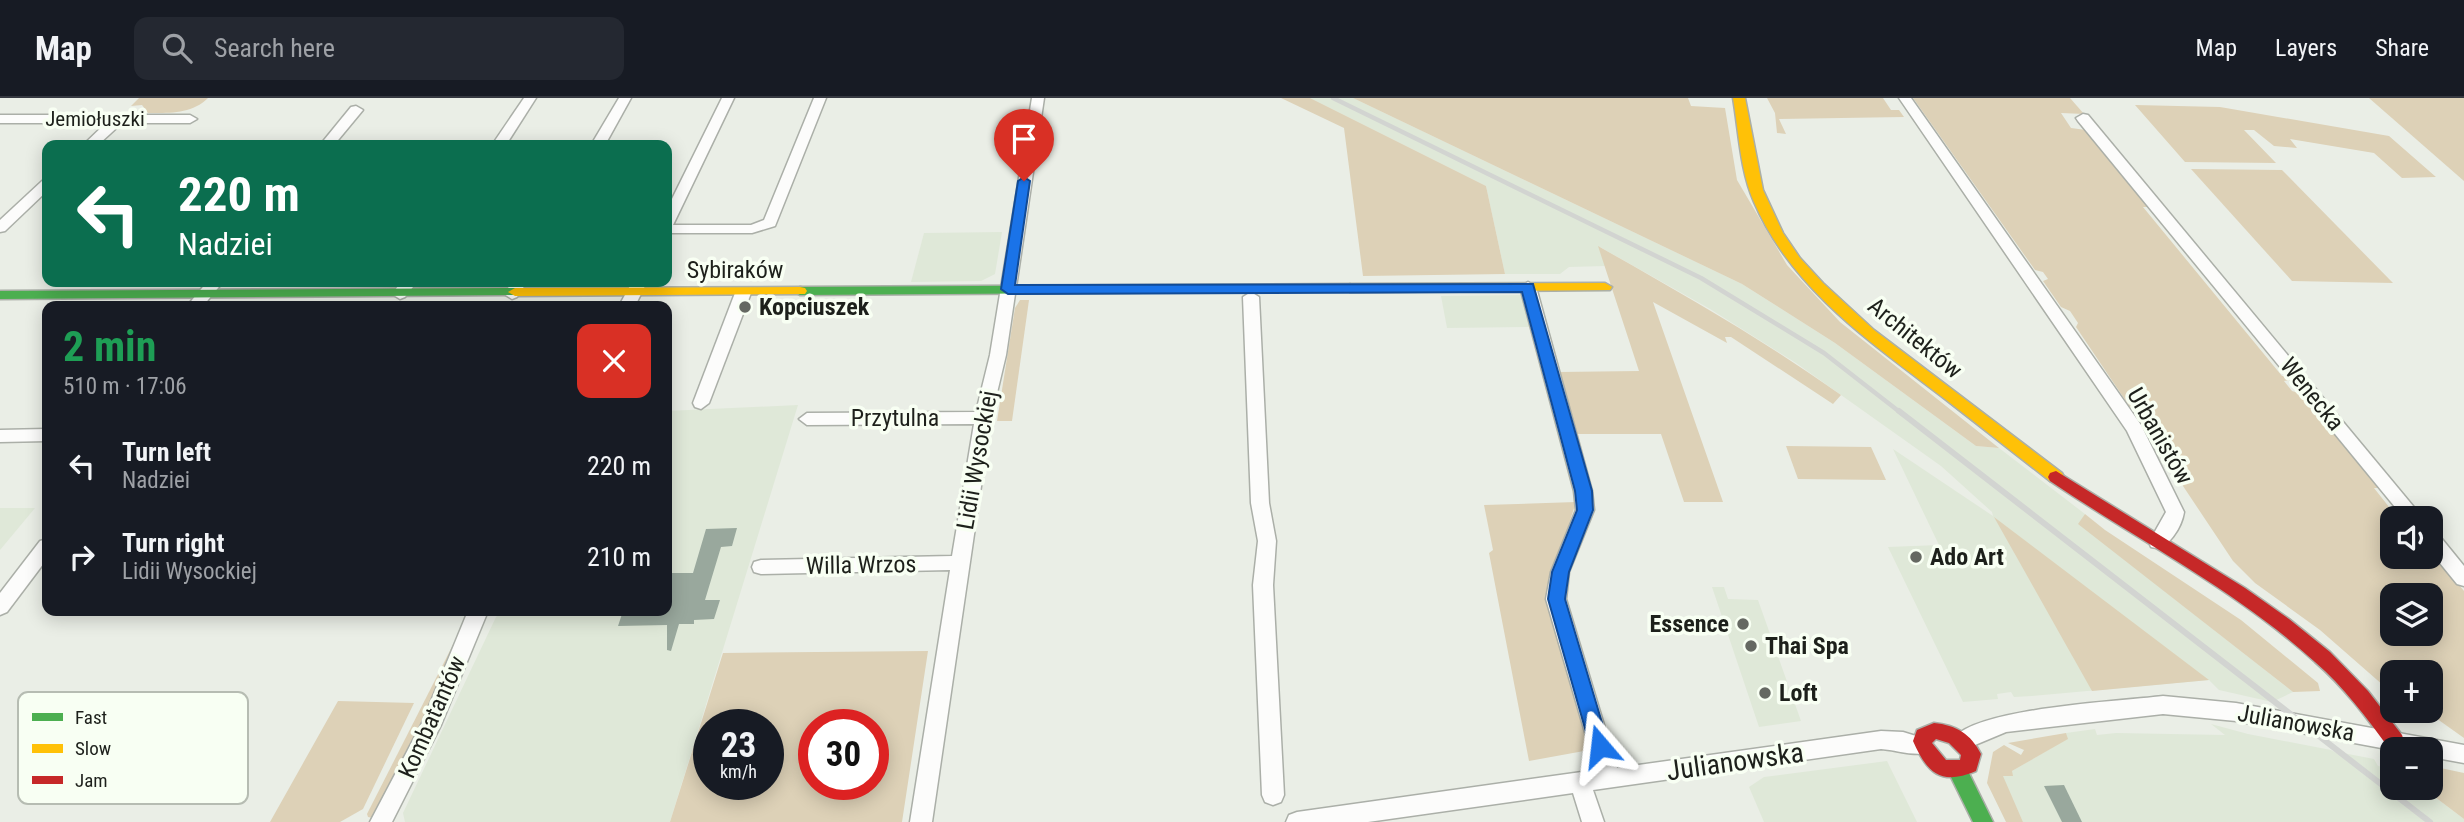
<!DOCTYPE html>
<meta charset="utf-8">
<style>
body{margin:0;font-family:"Roboto Condensed",sans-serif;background:#242831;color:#f1f3f6;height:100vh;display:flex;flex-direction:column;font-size:26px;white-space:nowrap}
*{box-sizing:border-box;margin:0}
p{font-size:23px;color:#9ea1a6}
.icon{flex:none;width:38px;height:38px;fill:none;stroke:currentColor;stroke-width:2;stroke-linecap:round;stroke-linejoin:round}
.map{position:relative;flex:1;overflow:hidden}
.sheet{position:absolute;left:42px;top:203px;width:630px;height:315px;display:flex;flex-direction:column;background:#171b24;border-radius:14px;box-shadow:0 4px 18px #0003}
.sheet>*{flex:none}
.hud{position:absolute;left:42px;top:42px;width:630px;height:147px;border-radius:14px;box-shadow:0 4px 18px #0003;background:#0b6e4f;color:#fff;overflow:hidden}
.controls{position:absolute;left:2380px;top:408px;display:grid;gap:14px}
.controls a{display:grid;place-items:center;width:63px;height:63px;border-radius:14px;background:#171b24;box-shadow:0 4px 18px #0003;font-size:35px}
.speed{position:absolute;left:693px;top:611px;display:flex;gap:14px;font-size:35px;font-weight:700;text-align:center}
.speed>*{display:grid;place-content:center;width:91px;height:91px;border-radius:50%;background:#171b24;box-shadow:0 4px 18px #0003;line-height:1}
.speed small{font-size:18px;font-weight:400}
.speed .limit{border:10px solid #d22;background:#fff;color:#111}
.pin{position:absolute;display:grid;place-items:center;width:60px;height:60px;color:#fff;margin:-72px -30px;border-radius:50% 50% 50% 0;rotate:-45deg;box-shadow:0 0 7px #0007}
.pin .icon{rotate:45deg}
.me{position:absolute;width:77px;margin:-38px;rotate:343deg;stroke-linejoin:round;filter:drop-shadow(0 0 5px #0008)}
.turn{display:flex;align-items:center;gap:24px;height:147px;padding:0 21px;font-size:32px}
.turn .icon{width:91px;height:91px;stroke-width:2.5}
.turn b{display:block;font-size:49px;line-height:60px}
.round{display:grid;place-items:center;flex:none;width:74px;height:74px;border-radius:14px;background:#242831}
.overview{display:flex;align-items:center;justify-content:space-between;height:119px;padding:0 21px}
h1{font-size:42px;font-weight:700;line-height:52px;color:#1e9e55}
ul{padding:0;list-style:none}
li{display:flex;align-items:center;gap:21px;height:91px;padding:0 21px}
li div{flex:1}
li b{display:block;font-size:26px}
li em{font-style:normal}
header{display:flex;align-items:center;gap:42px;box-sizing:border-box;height:98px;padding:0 35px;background:#171b24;border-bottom:2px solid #363941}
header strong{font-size:33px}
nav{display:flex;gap:38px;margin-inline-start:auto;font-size:24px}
.search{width:490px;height:63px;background:#242831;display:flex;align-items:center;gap:18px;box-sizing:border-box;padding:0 24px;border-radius:14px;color:#9ea1a6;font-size:26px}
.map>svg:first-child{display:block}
.built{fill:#dfe8d8}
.green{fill:#ddd1b7;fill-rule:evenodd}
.building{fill:#99a89d}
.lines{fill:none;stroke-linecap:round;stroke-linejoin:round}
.street-casing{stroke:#abafa8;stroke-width:3}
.fast-casing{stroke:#abafa8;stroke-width:3}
.slow-casing{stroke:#abafa8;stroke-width:3}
.jam-casing{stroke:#abafa8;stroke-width:3}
.street{fill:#fcfcfb;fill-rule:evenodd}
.fast{fill:#4caf50;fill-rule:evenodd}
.slow{fill:#ffc107;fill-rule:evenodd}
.jam{fill:#c62828;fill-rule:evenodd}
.rail-far1{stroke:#d2d4d1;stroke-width:4.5}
.rail{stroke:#d2d4d1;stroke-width:6}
.route{fill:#1a73e8;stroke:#114b97;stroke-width:2}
.poi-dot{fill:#656862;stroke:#f8fff3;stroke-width:2.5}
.labels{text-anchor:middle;stroke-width:7;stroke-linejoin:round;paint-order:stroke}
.far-street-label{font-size:21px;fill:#1d201b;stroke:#f8fff3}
.street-label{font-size:24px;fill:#1d201b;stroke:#f8fff3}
.poi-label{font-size:24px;font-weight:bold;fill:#1d201b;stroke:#f8fff3;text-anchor:start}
.near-street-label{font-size:28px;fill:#1d201b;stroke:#f8fff3}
.key{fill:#f8fff3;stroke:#b6bcb2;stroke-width:2}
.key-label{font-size:19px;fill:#1d201b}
</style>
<header>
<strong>Map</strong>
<div class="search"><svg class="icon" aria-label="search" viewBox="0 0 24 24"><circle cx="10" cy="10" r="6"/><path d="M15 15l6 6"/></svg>Search here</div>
<nav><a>Map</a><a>Layers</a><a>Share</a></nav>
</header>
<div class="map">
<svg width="2464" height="724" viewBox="0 0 2464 724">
<rect width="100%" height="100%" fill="#eaeee6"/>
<g class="built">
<path d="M1310 0H1353L1742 186 1835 245 1976 348 1999 350 2085 416 2079 426 2293 594 2272 604 2219 592 2209 582 2032 598 2014 599 2011 594 1997 596 1998 601 1963 604 1888 449 1939 447 1893 351 1993 418 1992 414 1941 368 1796 265 1710 211 1600 149 1605 168 1569 169 1560 176H1505L1486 88Z"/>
<path d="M1002 134 995 176 981 183 911 184 924 135Z"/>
<path d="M1523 197 1531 229 1447 230 1441 198Z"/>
<path d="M798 307 670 724H405L403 715 496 519 502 513H667V313Z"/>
<path d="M0 410H35L0 452Z"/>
<path d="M1712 489H1724L1728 501 1758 502 1801 623 1759 629Z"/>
<path d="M2211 626 2248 636 2331 652 2340 657 2343 655 2374 661 2378 668 2392 671V690H2423L2464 721V724H2023L2002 678H2012V673L2067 641 2066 635 2095 631 2097 637 2116 635 2225 637Z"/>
<path d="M1887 663 1917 724H1764L1749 689 1764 679Z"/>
</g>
<g class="green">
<path d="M139 0H208C192 16 170 15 148 15L142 7 131 8Z"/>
<path d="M1281 0H1310L1486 88 1505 176 1363 178 1344 30Z"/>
<path d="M1353 0H1688L1691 8 1725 10 1737 82 1787 167 1840 224 1999 350 1976 348 1835 245 1742 186Z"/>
<path d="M1767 0H1883L1891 12H1899L1904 19 1779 21 1786 36 1777 35 1775 15Z"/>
<path d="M1913 0H2070L2084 16 2061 15 2071 30 2086 32 2154 109H2143L2282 278H2287L2290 282 2284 283 2292 293 2302 296 2379 390H2374L2393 414H2399L2404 420H2392V458H2431V453L2464 493V640L2426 613 2431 612V574H2392V595L2320 532 2255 485 2233 463 2157 349 2159 344 2154 336 2144 330 2076 229 2078 225 2070 213 2061 209 2043 183 2048 181 2043 174 2035 172ZM2392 497H2431V536H2392Z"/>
<path d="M2369 0H2464V83Z"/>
<path d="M2135 7 2220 9 2389 38 2436 79 2402 80 2374 55 2290 41 2297 50 2274 48 2254 32H2244L2276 65 2185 64Z"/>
<path d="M2191 71 2282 72 2393 185 2292 183Z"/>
<path d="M1598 148C1681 195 1764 242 1841 297L1833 306 1731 239H1725L1727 245 1653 204 1723 404H1684L1661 336H1576L1559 274 1639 273Z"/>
<path d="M1020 202H1029L1012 323H997L1015 210Z"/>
<path d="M1786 348 1871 349 1886 382 1798 381Z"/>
<path d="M1576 404 1546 497 1595 651 1529 663 1489 455 1493 452 1484 407Z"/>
<path d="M2085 416 2105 432 2241 522 2318 585 2320 593 2293 594 2078 426Z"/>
<path d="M1994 419 2209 582 2092 593Z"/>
<path d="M463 527C437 593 408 657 373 720L368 719 367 716Z"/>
<path d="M928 553 902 724H670L723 555ZM709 626H768V686H709ZM814 626H873V686H814Z"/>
<path d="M338 603 414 605 363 711 340 724H270Z"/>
<path d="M2066 635 2068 641 2012 673 2013 678H2003L2023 724H2006L1987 685 1993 654 2004 647 2021 657 2024 652 2008 645Z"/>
<path d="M2431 668 2464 675V721L2423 690H2431Z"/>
</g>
<g class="building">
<path d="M737 430 732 448 721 449 705 502H720L714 521 694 522V526H679L671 553 667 552V527L618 528 623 513H667V475H693L706 431Z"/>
<path d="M2064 687 2082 724H2062L2044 688Z"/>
</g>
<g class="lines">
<defs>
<g id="street">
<path d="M524 0H536L506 47H492Z"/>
<path d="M619 0H631L605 47H591Z"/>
<path d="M722 0H734L673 127H751L764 122 814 0H826L775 128 752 135H667V111Z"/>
<path d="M1032 0H1044L1006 257 991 320 932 724H910L950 472 761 476 754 474 752 469 754 464 761 462 952 458 974 326 807 327 799 321 807 315 976 314 990 257Z"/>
<path d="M1899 0H1911L2141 327 2184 414C2182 428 2168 454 2151 449L2149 444 2166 414 2127 333Z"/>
<path d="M356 8 363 12 334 47H320L351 9Z"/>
<path d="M2083 16 2088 17 2423 420H2404L2078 23 2076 20Z"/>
<path d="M0 17H190L197 21 190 25H122L98 47H83L106 25H0Z"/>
<path d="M47 82V93L5 133 0 134V122L42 83Z"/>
<path d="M207 184H223L203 208H187Z"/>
<path d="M401 184H417L405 199 400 201 392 196Z"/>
<path d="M512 184H527L517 199 512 201 504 196Z"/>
<path d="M632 184H647L635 208H619Z"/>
<path d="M1528 184 1536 189 1592 393 1594 412 1569 474 1566 501 1617 670 1881 633 1903 634 1929 642 1933 648 1929 654C1916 659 1896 652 1881 651L1593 692 1604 724H1582L1573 695 1368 724H1286L1289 717 1297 714 1596 672 1546 501 1551 474 1576 412 1574 393 1520 189Z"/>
<path d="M743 190 751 195 709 305 701 311 695 309 693 305 735 195Z"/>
<path d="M1251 194 1259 199 1269 405 1276 443 1273 487 1284 697 1281 704 1273 707 1265 704 1262 697 1253 487 1258 443 1251 405 1243 199Z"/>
<path d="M47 331V343L0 344V332Z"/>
<path d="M2431 434 2438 436 2464 468V488L2457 486 2431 454Z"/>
<path d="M47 441V461L7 514 0 517V495L40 443Z"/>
<path d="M468 513H488L441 627 392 724H370L422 625Z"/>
<path d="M2163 598 2236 605 2464 647V665L2431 659V651L2392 652 2236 623 2163 616 2006 634 1963 652 1956 649 1952 643C1968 610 2125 603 2163 598Z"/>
</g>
<g id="fast">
<path d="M1350 186 1357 190 1355 193 800 197 793 193 800 189Z"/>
<path d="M515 190 520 191 522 194 520 197 0 201V193Z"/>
<path d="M1958 665 1965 667 1993 724H1973L1948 673 1951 667Z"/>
</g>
<g id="slow">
<path d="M1733 0H1745L1763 92 1783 135 1800 160 1823 185 1874 232 2062 375 2064 379 2062 383H2050C2015 356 1980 328 1945 301 1873 246 1791 191 1754 104 1740 72 1739 35 1733 0Z"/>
<path d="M1605 185 1612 189 1610 192 1350 194 1343 190 1350 186Z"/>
<path d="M800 189 805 190 807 193 805 196 515 198 508 194 515 190Z"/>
</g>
<g id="jam">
<path d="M2056 373 2245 490 2289 521 2330 554 2368 593 2402 637 2404 643 2402 649 2396 651 2388 649C2366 619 2344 589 2315 564 2236 492 2139 443 2050 383L2048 379 2050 375Z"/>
<path d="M1934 625C1956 627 1971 636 1981 656L1976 673C1941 688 1927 675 1913 643L1917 632ZM1936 641 1949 645 1961 657 1960 662H1946L1932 645Z"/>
</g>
</defs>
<use href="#street" class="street-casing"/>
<use href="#fast" class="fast-casing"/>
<use href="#slow" class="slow-casing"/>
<use href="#jam" class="jam-casing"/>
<use href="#street" class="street"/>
<use href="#fast" class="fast"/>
<use href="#slow" class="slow"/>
<use href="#jam" class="jam"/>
<path class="rail-far1" d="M1333 0 1701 180 1824 255 1901 315"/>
<path class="rail" d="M1899 313 2430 724"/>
</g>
<path class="route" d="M1024 79 1030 83 1015 187 1533 186 1592 393 1593 412 1569 474 1565 501 1609 648 1607 654 1600 656 1593 654 1590 648 1548 501 1552 474 1577 412 1575 393 1522 194 1008 196 1001 191 1018 83Z"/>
<g class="poi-dot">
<circle cx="745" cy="209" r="7"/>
<circle cx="1916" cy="459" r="7"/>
<circle cx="1743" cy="526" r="7"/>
<circle cx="1751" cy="548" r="7"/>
<circle cx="1765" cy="595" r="7"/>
</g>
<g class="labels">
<g class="far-street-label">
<text x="95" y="28">Jemiołuszki</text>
</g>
<g class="street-label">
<text x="735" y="180">Sybiraków</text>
<text transform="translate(1915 240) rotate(39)" y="8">Architektów</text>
<text transform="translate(2312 296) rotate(51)" y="8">Wenecka</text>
<text x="895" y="328">Przytulna</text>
<text transform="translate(2160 338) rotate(60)" y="8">Urbanistów</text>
<text transform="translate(977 362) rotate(-80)" y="8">Lidii Wysockiej</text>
<text transform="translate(861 467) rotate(-1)" y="8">Willa Wrzos</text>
<text transform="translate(432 619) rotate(-66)" y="8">Kombatantów</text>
<text transform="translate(2296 625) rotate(10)" y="8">Julianowska</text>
</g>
<g class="poi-label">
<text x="759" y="217">Kopciuszek</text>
<text x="1930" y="467">Ado Art</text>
<text x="1729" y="534" text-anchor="end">Essence</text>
<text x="1765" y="556">Thai Spa</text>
<text x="1779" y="603">Loft</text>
</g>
<g class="near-street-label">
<text transform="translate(1735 663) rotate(-8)" y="10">Julianowska</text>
</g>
</g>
<rect x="18" y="594" width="230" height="112" rx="10" class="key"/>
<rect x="32" y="615" width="31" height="8" fill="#4caf50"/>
<rect x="32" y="646" width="31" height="9" fill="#ffc107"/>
<rect x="32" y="678" width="31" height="8" fill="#c62828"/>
<g class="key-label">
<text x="75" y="626">Fast</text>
<text x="75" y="657">Slow</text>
<text x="75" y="689">Jam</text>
</g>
</svg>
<div class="controls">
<a><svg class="icon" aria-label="sound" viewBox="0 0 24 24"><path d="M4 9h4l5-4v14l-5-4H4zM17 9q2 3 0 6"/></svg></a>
<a><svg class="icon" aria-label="layers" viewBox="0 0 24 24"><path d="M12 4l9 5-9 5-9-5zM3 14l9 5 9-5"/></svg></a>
<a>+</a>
<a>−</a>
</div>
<div class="speed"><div>23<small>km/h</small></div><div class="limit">30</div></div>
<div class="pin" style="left:1024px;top:83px;background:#d93025"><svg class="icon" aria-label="arrive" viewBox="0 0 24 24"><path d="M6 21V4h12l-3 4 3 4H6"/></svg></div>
<svg class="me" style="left:1600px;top:648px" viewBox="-20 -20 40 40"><path d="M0-17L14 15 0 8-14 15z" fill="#1a73e8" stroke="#fff" stroke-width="4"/></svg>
<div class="hud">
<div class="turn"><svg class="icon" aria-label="left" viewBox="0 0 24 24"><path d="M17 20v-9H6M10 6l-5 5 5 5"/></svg><div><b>220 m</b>Nadziei</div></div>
</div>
<section class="sheet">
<div class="overview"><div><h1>2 min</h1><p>510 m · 17:06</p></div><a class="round" style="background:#d93025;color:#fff"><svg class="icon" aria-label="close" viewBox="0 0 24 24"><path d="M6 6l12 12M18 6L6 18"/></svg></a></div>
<ul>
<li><svg class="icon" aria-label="left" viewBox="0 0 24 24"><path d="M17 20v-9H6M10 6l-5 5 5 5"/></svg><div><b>Turn left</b><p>Nadziei</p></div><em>220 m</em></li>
<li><svg class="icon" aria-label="right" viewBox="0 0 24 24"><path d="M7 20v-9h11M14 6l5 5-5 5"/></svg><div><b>Turn right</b><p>Lidii Wysockiej</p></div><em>210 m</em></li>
</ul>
</section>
</div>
